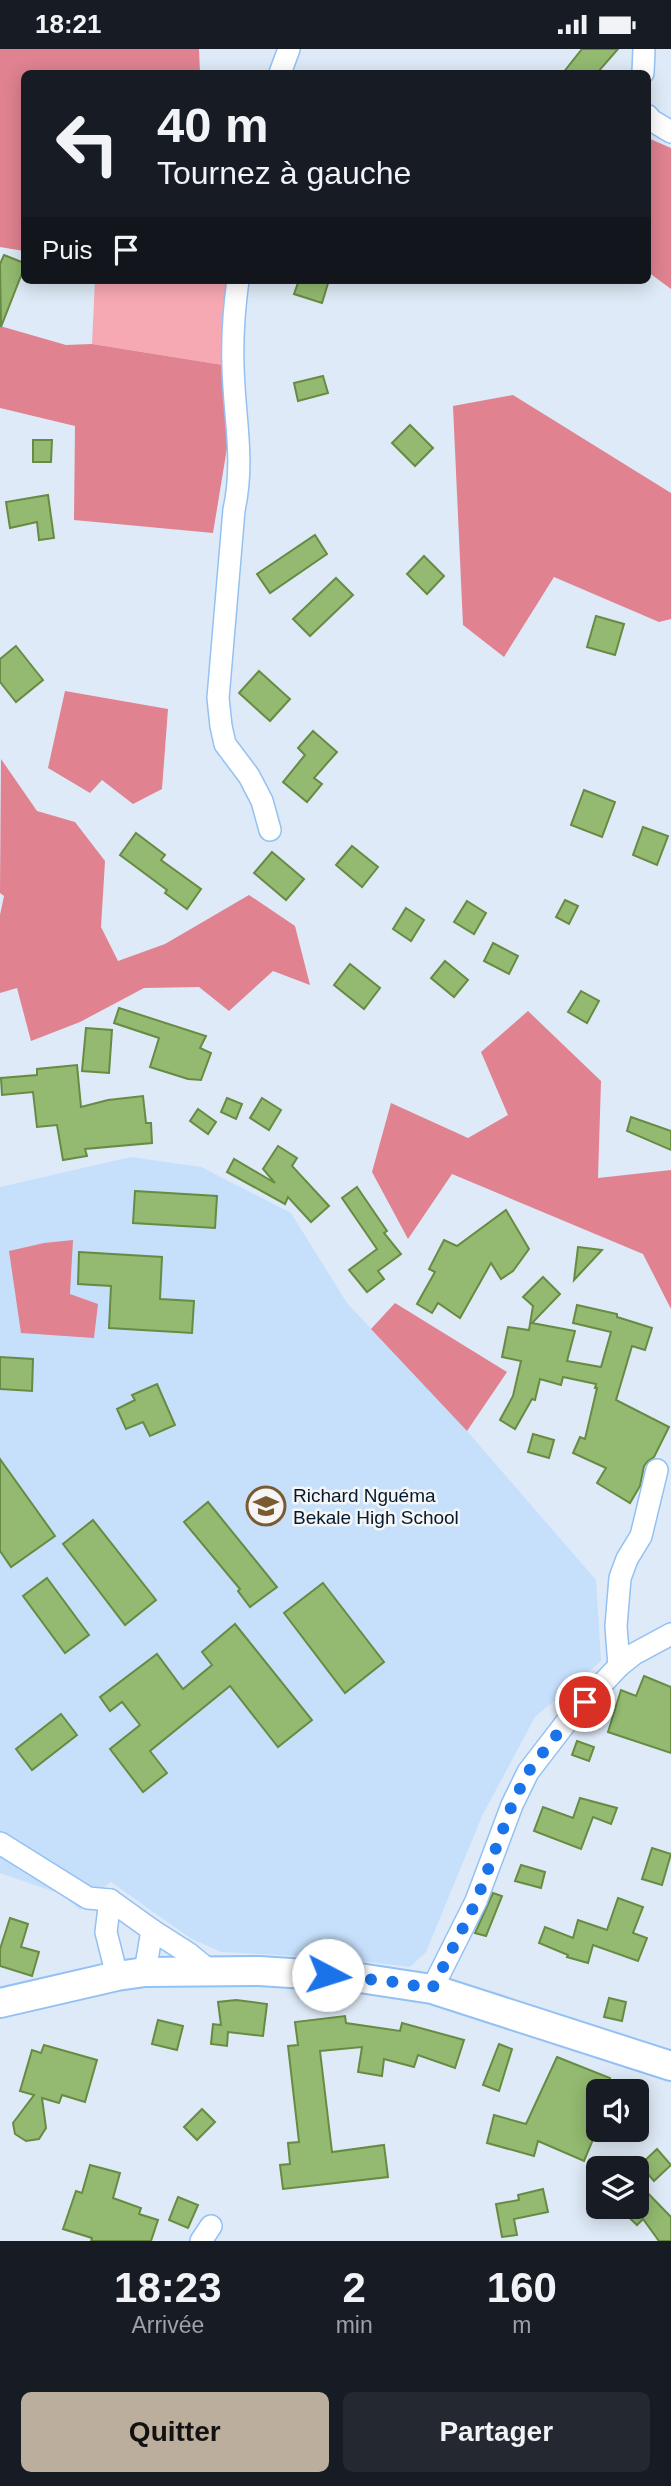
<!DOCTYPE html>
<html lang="fr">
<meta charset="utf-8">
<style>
body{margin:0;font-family:Arial,sans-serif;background:#242831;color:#f1f3f6;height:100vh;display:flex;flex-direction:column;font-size:26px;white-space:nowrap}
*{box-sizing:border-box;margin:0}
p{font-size:23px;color:#9ea1a6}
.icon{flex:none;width:38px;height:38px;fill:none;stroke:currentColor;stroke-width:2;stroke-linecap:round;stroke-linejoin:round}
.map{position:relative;height:2192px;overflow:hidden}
.drawer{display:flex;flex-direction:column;background:#171b24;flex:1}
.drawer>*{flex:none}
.top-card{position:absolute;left:21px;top:21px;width:630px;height:214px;border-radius:10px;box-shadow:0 4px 18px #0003;background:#171b24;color:#f1f3f6;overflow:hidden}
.controls{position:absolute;left:586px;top:2030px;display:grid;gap:14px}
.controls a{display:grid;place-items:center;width:63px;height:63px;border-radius:10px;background:#171b24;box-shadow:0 4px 18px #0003;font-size:35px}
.pin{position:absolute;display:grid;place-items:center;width:60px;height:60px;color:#fff;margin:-30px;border:4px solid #fff;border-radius:50%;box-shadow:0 2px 7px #0007}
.me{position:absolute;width:77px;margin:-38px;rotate:95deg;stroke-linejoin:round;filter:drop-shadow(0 0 5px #0008)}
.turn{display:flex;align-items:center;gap:24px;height:147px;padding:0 21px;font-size:32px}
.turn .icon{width:91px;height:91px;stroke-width:2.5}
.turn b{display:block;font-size:49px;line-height:60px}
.then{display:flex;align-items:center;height:66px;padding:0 21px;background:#0003;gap:14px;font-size:26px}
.eta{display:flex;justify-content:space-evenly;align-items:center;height:119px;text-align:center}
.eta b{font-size:42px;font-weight:600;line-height:49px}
.cta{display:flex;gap:14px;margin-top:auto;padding:14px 21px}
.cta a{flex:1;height:80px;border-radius:10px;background:#bcae9d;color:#111;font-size:28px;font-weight:600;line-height:80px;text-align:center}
.cta a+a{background:#242831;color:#f1f3f6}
.status{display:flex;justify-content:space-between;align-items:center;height:49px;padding:0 35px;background:#171b24;direction:ltr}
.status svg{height:19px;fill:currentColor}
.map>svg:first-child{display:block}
.built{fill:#c6e0fc}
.green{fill:#f7a9b3}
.forest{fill:#e08290}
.building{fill:#93ba70;stroke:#678b43;stroke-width:2}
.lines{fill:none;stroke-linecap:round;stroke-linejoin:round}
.minor-casing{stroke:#93c1f3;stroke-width:24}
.major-casing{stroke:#93c1f3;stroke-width:32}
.minor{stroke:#fff;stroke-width:21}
.major{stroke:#fff;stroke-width:28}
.route{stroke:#1a73e8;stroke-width:12;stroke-dasharray:0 21.6}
.labels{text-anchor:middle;stroke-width:5;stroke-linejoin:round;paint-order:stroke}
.poi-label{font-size:19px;fill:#031a31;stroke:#f5f5f5;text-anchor:start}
</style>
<div class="status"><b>18:21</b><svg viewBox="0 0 49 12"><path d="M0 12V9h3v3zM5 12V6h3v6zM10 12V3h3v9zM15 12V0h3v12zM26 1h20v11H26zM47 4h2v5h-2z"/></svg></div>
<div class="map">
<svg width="671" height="2192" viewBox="0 0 671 2192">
<rect width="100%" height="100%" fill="#deeaf7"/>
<path class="built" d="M131 1108 201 1118 291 1164 347 1254 467 1382 596 1531 601 1612 535 1668 482 1767 426 1903 410 1918 335 1909 221 1903 190 1889 111 1833 88 1849 80 1861 61 1845 0 1824V1138Z"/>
<path class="green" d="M95 231H205L226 234 223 316 92 295Z"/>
<g class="forest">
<path d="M0 0H199L200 24H24V202L0 198Z"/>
<path d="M648 89 671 99V240L648 223Z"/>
<path d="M0 277 66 296 92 295 223 316 228 393 213 484 74 471 75 377 0 359Z"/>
<path d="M513 346 671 444V570L659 573 554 528 504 608 463 576 453 357Z"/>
<path d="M65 642 168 660 162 740 133 755 102 731 90 744 48 719Z"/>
<path d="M1 710 37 762 75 773 105 812 101 878 118 912 165 895 249 846 295 877 310 936 273 922 229 962 199 938 144 939 80 973 31 992 17 939 0 944V866L4 847 0 844Z"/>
<path d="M528 962 601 1032 598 1129 671 1121V1260L643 1205 452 1125 408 1190 372 1123 391 1054 468 1089 508 1066 481 1003Z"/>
<path d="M73 1191 70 1245 98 1255 94 1289 21 1284 9 1202 44 1194Z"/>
<path d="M395 1254 507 1323 467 1382 371 1280Z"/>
</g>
<g class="building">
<path d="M582 0H618L597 24H563Z"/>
<path d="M4 206 24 214V219L1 278 0 215Z"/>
<path d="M299 231H329L322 254 294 245Z"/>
<path d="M323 327 328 344 298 352 294 334Z"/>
<path d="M410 376 433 399 415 417 392 394Z"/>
<path d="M33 391H52L51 413H33Z"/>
<path d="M48 446 54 489 39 491 37 473 10 479 6 453Z"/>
<path d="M315 486 327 505 270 544 257 525Z"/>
<path d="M424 507 444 527 427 545 407 525Z"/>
<path d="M336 529 353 546 310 587 293 570Z"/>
<path d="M596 567 624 575 615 606 587 598Z"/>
<path d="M16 597 43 631 16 653 0 633V610Z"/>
<path d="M259 622 290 650 270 672 239 644Z"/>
<path d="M313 682 337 703 314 729 322 735 307 753 283 733 305 706 298 699Z"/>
<path d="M584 741 615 753 602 788 571 776Z"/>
<path d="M643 778 668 787 657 816 633 806Z"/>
<path d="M136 784 165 806 161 811 201 840 187 860 165 844 167 841 120 806Z"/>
<path d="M352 797 378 818 362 838 336 816Z"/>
<path d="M272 803 304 830 286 851 254 824Z"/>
<path d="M565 851 578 857 569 875 556 868Z"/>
<path d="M467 852 486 864 474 885 454 873Z"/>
<path d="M406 859 424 871 411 892 393 880Z"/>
<path d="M493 894 518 907 509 925 484 912Z"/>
<path d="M445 912 468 931 454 948 431 929Z"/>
<path d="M350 915 380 939 364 960 334 936Z"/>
<path d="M581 942 599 952 587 974 568 963Z"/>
<path d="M119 959 206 987 200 999 211 1004 201 1031 188 1030 150 1018 159 989 114 974Z"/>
<path d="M86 979 112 981 109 1024 82 1022Z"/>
<path d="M77 1016 81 1058 108 1051 143 1047 146 1074H151L152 1094 85 1100 87 1107 63 1111 57 1076 37 1078 33 1043 2 1046 1 1029 37 1026V1020Z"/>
<path d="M227 1049 242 1055 236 1070 221 1063Z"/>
<path d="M262 1049 281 1061 269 1081 250 1069Z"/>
<path d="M198 1060 216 1073 208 1085 190 1072Z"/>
<path d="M631 1068 671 1082V1101L627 1082Z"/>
<path d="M278 1097 297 1109 292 1117 329 1157 311 1173 288 1148 285 1155 227 1123 234 1110 275 1134 263 1120Z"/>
<path d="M357 1138 387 1182 384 1184 401 1205 378 1222 384 1230 367 1243 349 1221 377 1200 342 1149Z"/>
<path d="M135 1142 217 1147 215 1179 133 1174Z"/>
<path d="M506 1161 529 1200 513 1222 501 1230 491 1214 460 1269 438 1254 432 1264 417 1255 435 1223 429 1220 444 1191 457 1197Z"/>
<path d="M578 1198 602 1201 574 1231Z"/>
<path d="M79 1203 162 1208 160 1250 194 1252 192 1284 109 1279 111 1237 78 1235Z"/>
<path d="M543 1228 560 1245 532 1274 575 1282 567 1312 601 1318 611 1283 573 1274 577 1256 617 1265V1268L652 1279 645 1301 632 1297 616 1351 669 1378 654 1408 648 1412 644 1417 640 1437 630 1454 597 1434 606 1419 573 1404 580 1388 585 1390 597 1339H595L596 1335 563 1328 561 1336 540 1330 535 1351 532 1350 515 1380 500 1371 513 1347 521 1312 502 1308 508 1278 529 1281 533 1257 523 1248Z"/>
<path d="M0 1308 33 1310 32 1342 0 1340Z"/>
<path d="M157 1335 175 1376 150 1387 143 1373 126 1380 117 1360 135 1351 132 1346Z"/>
<path d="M533 1385 554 1391 549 1409 528 1403Z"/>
<path d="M0 1410 55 1487 11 1518 0 1502Z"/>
<path d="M208 1453 277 1538 250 1558 238 1542 240 1540 184 1473Z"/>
<path d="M93 1471 156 1551 125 1576 63 1495Z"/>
<path d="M47 1529 89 1586 65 1604 23 1547Z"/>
<path d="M323 1534 384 1613 345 1644 284 1564Z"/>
<path d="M235 1575 312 1671 278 1698 230 1637 150 1702 167 1724 143 1743 110 1700 140 1676 122 1653 110 1662 100 1648 157 1605 183 1640 212 1616 202 1603Z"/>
<path d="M644 1627 671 1638V1704L608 1683 621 1641 636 1647Z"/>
<path d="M61 1665 77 1686 32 1721 16 1700Z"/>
<path d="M577 1692 594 1698 589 1712 572 1706Z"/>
<path d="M580 1749 617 1759 611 1775 593 1768 581 1800 534 1782 543 1758 573 1769Z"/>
<path d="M652 1799 671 1805 662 1836 642 1830Z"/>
<path d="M521 1816 545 1823 541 1839 515 1832Z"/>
<path d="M493 1844 502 1847 486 1887 475 1884Z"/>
<path d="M618 1849 643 1858 633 1884 647 1889 638 1912 593 1896 588 1914 567 1908 568 1906 539 1894 545 1878 573 1889 578 1871 607 1881Z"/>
<path d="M10 1869 28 1875 21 1898 39 1903 32 1927 0 1917V1900Z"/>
<path d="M609 1949 626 1953 622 1972 604 1968Z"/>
<path d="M236 1951 267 1955 263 1987 228 1983 227 1997 211 1995 213 1975 221 1976 218 1953Z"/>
<path d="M345 1967 346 1974 400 1982 402 1974 464 1991 455 2019 418 2006 414 2018 384 2010 382 2027 358 2023 362 1998 320 2002 332 2103 384 2096 388 2128 283 2140 280 2116 290 2115 288 2094 299 2093 288 1997 298 1996 295 1973Z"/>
<path d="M158 1971 183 1977 177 2001 152 1995Z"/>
<path d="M499 1995 512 2000 499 2042 483 2036Z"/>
<path d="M44 1996 97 2011 85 2053 62 2046 59 2054 42 2049 46 2079 39 2090 26 2092 15 2085 13 2074 34 2046 20 2042 32 2001 41 2004Z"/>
<path d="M557 2008 610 2029 607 2042H598V2090L594 2088 584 2112 538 2092 534 2107 487 2094 494 2066 526 2075Z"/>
<path d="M202 2060 215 2073 197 2091 184 2078Z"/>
<path d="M657 2100 671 2116 654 2132 640 2116Z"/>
<path d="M90 2116 120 2124 113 2149 141 2159 139 2165 158 2171 151 2192H91L92 2189 63 2180 76 2142 82 2144Z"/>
<path d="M637 2133 671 2168V2192H659L643 2170 637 2176 618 2158H637Z"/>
<path d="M543 2140 548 2163 514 2170 517 2186 502 2188 496 2155 519 2151 518 2146Z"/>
<path d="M178 2148 198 2156 188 2179 169 2171Z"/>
</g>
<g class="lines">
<defs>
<g id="minor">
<path d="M280 24 289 0"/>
<path d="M643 24 644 0"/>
<path d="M648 67 651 71 671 83"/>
<path d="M238 231C234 260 232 287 233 317 234 368 245 410 234 461L218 649 221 677 225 695 249 727 262 752 270 781"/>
<path d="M619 1617 616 1577 620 1529 627 1510 641 1487 657 1421"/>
<path d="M0 1794 88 1849 110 1851 152 1881 145 1923"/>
<path d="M110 1851 106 1883 117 1927"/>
<path d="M152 1881 188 1904 210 1922"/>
<path d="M432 1940 476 1852 512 1756 528 1723 568 1671 619 1617 634 1605 671 1585"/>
<path d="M201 2192 211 2177"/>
</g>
<path id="major" d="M0 1954 117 1927 145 1923 259 1922 353 1928 432 1940 671 2017"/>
</defs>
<use href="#minor" class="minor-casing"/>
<use href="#major" class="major-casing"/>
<use href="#minor" class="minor"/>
<use href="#major" class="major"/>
</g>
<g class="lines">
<path class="route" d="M328 1926 395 1933 432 1940 476 1853 512 1756 528 1723 568 1671 585 1653"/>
</g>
<defs>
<symbol id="school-ring" viewBox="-11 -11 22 22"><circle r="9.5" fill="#f5f5f5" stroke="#7b5a31" stroke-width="1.5"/><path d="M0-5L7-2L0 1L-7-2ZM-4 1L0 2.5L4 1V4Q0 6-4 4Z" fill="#7b5a31"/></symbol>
</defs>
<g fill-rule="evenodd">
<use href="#school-ring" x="244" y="1435" width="44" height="44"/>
</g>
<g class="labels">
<g class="poi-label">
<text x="293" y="1453">Richard Nguéma<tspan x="293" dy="22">Bekale High School</tspan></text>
</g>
</g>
</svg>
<div class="controls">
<a><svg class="icon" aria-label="sound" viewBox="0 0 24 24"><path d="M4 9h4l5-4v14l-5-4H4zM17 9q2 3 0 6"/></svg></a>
<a><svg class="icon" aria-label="layers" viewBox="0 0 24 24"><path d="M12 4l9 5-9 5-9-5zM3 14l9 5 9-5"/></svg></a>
</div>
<div class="pin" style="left:585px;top:1653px;background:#d93025"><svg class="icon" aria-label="arrive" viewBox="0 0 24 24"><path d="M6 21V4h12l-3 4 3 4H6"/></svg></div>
<svg class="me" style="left:328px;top:1926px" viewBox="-20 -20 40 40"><circle r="19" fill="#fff"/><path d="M0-13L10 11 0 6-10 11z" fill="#1a73e8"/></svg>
<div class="top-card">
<div class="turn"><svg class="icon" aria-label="left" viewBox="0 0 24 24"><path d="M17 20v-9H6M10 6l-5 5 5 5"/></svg><div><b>40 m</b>Tournez à gauche</div></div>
<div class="then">Puis<svg class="icon" aria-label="arrive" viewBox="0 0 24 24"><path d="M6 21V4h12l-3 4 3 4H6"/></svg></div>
</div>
</div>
<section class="drawer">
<div class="eta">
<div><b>18:23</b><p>Arrivée</p></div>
<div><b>2</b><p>min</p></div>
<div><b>160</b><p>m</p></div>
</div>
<div class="cta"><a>Quitter</a><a>Partager</a></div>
</section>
